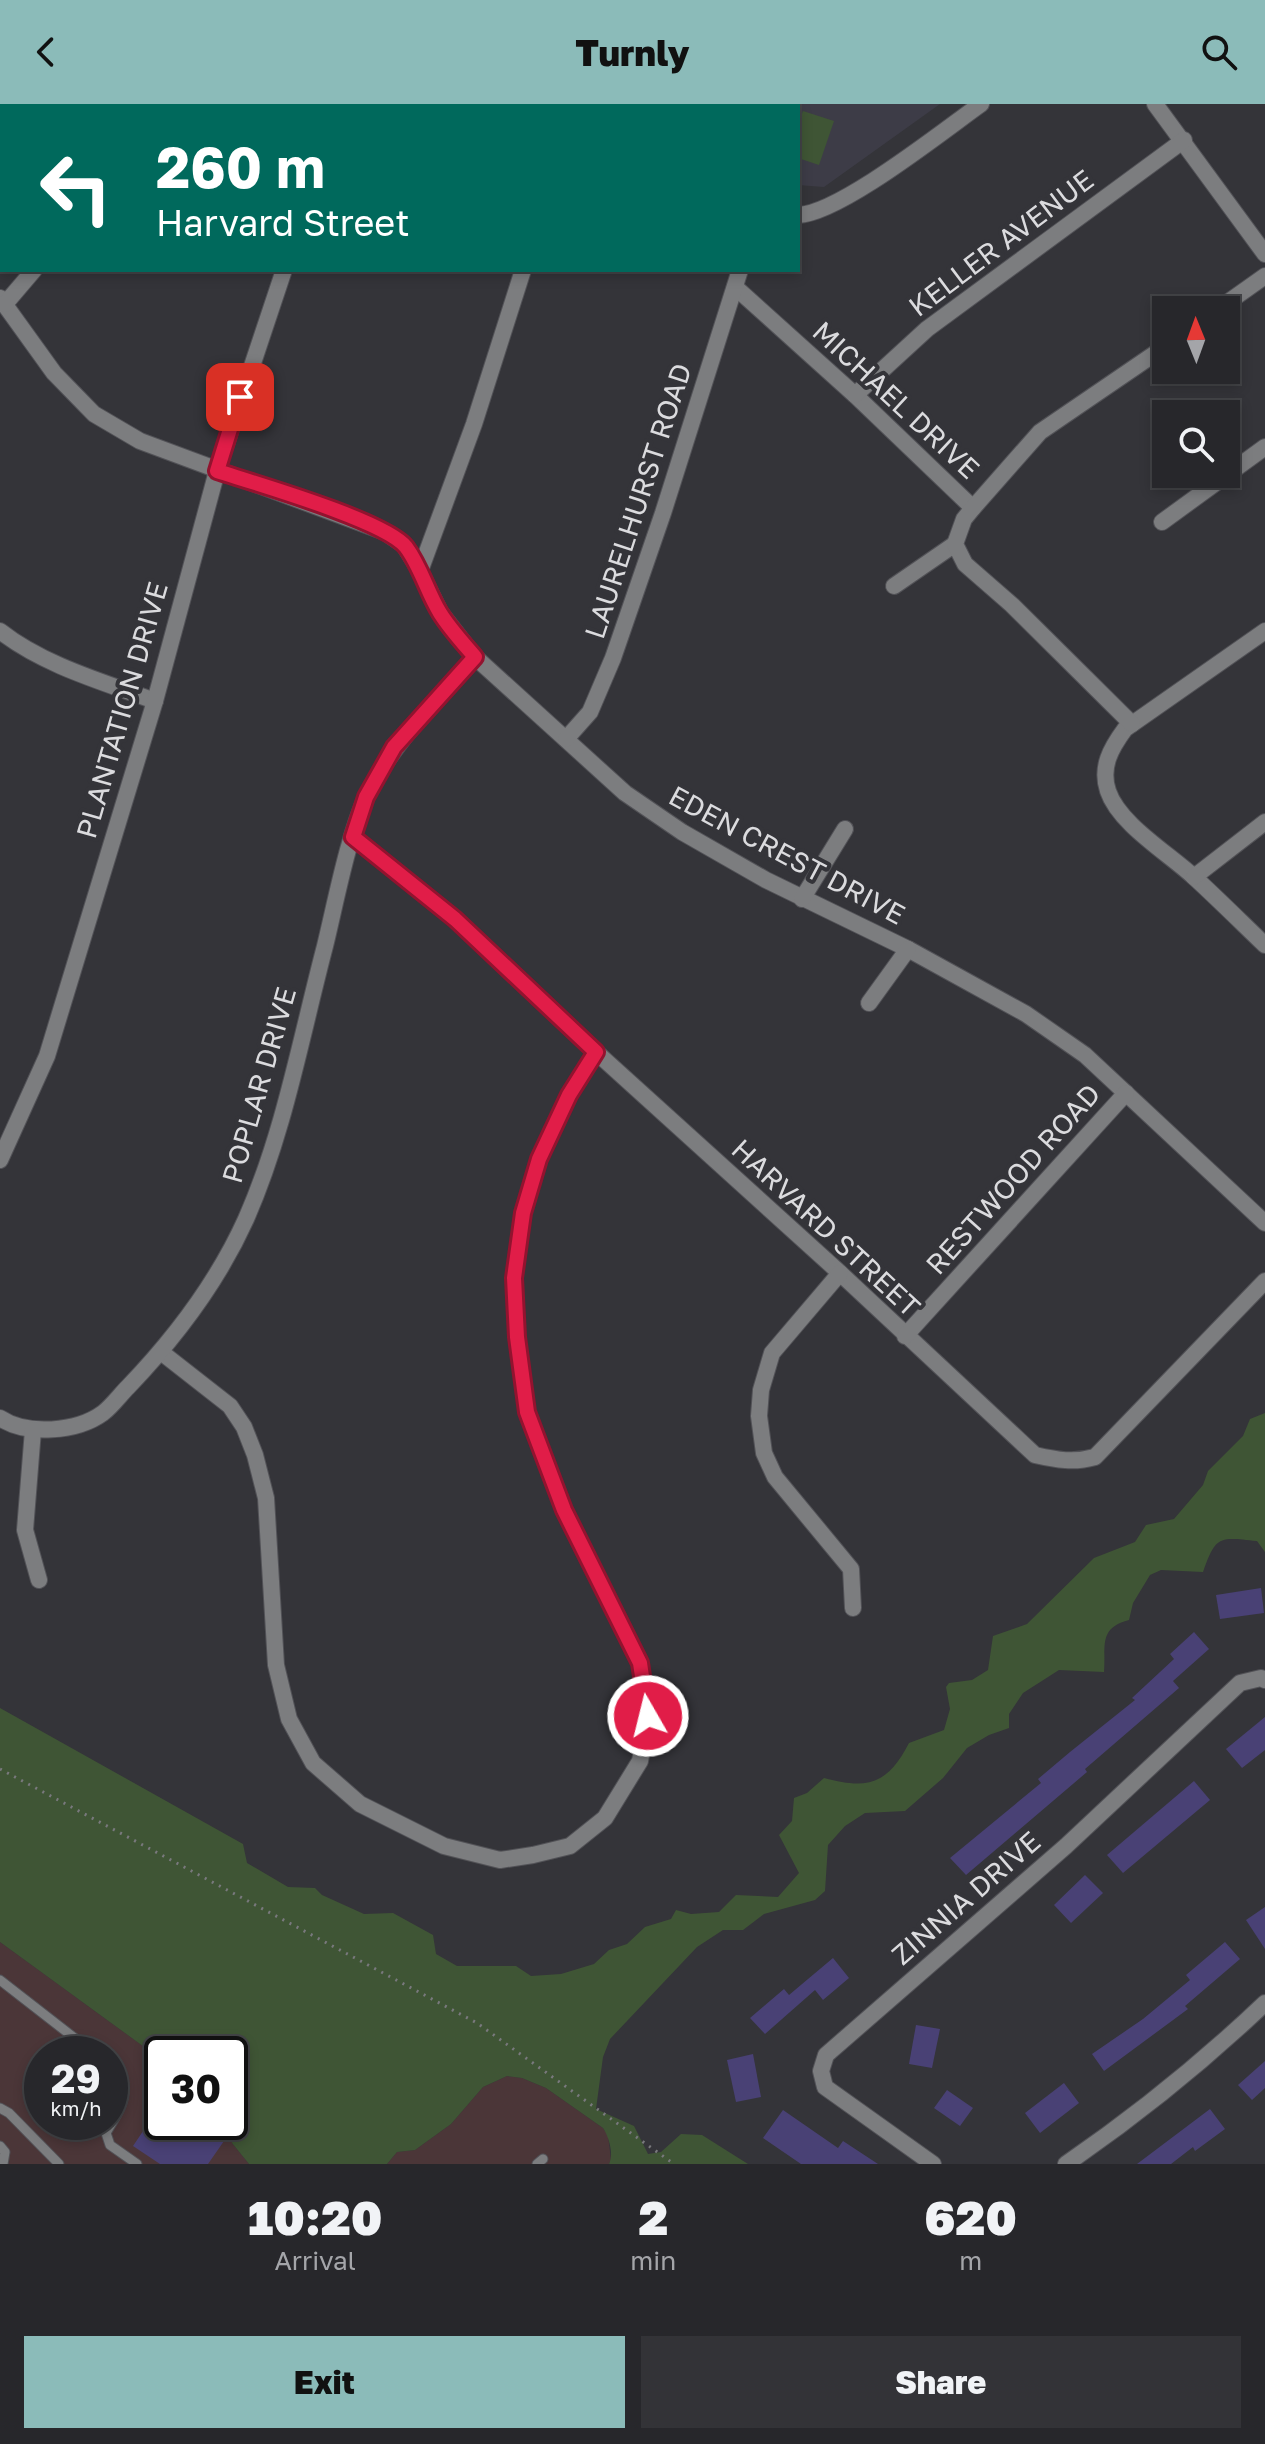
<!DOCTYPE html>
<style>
body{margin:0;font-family:"Golos Text",sans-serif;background:#333337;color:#f1f3f6;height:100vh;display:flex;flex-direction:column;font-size:30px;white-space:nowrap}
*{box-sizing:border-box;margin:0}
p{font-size:26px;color:#a4a5a9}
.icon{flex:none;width:44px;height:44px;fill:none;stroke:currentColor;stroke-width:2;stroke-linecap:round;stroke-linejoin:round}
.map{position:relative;height:2060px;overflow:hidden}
.details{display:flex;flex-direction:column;background:#27272b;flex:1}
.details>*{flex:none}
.banner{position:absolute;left:0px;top:0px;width:800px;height:168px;box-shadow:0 4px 12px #0003,0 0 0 2px #434447;background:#00695c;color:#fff;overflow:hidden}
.needle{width:52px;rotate:359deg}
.controls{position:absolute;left:1152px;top:192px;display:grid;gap:16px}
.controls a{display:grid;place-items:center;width:88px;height:88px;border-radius:0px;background:#27272b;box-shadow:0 4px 12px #0003,0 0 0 2px #434447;font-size:40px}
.speed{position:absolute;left:24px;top:1932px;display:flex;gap:16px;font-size:40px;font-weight:700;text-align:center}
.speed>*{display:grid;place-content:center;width:104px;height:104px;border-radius:50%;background:#27272b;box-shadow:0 4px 12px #0003,0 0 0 2px #434447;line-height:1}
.speed small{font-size:20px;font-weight:400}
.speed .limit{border:4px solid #111;border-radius:12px;background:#fff;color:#111}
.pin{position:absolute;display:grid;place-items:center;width:68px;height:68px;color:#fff;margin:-34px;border-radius:16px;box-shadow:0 4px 12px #0006}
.me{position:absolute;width:88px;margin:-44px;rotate:352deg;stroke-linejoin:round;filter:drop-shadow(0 0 6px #0008)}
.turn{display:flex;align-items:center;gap:28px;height:168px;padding:0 24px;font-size:36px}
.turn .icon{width:104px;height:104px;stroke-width:2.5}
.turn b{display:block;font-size:56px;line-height:68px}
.eta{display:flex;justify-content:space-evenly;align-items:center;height:136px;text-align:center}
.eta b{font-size:48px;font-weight:800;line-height:56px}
.button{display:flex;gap:16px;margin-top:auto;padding:16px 24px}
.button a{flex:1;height:92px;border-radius:0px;background:#8bbbb9;color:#111;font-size:32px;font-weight:800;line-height:92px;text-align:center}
.button a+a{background:#333337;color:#f1f3f6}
header{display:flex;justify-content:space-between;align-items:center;height:104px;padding:0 24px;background:#8bbbb9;color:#111;font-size:36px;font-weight:800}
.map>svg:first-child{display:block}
.commercial{fill:#4b3638;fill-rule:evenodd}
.built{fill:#3d3c47}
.green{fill:#3f5535}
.building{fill:#494175}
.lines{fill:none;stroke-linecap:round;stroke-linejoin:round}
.service-casing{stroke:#525257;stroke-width:11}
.minor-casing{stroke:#525257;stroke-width:18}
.path{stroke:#79797d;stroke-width:3;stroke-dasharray:2 6;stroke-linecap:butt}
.service{stroke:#7c7d7f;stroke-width:9}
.minor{stroke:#7c7d7f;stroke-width:16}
.route-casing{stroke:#92132f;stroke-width:20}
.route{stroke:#e11d48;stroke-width:14}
.labels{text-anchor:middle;stroke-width:8;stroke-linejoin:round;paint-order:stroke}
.street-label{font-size:28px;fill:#dbdbde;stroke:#343439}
</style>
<header><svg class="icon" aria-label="back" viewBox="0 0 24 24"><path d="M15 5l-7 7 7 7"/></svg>Turnly<svg class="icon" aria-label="search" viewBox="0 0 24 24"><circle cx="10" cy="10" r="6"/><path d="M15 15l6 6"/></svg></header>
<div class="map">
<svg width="1265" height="2060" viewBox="0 0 1265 2060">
<rect width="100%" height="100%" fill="#343439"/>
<g class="commercial">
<path d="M0 1838 162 1956V2018H230L231 2006 237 2016 232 2039 249 2060H0ZM42 1950H110V2018H42Z"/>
<path d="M507 1972 522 1974 546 1984 603 2024 608 2031 611 2056 609 2060H387L397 2048 415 2046 451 2020 483 1983Z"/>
</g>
<path class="built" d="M554 0H940L824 83 798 81V2Z"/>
<g class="green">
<path d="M803 7 834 17 819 61 798 54V20Z"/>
<path d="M1265 1309V1448L1257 1437C1219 1433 1216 1431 1203 1468L1161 1466 1150 1471 1133 1499 1129 1516C1098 1524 1106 1542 1104 1568L1059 1566 1023 1589 1009 1610V1624L989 1631 967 1644 943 1674 905 1707 865 1709 845 1722 828 1741 825 1787 815 1796 764 1810 743 1826H723L697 1843 610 1935 603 1953 596 2005 634 2022 648 2050 661 2048 681 2030 702 2031 748 2060H609C614 2050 609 2033 603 2024L546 1984 522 1974 507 1972 483 1983 451 2020 415 2046 397 2048 387 2060H249L232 2039 233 2024 237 2016 230 2005V1950H162V1956L0 1838V1604L243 1740 247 1759 288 1783 315 1784 322 1791 364 1810 393 1809 433 1831 436 1850 457 1862H516L531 1872 561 1870 594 1860 609 1846 627 1840 645 1823 671 1815 676 1806 691 1810 719 1808 736 1791 778 1793 799 1769 779 1731 792 1717 794 1694 807 1689 824 1674C868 1686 888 1680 909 1639L944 1626 950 1605 946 1583 949 1579 972 1576 988 1566 993 1532 1027 1520 1094 1454 1135 1438 1146 1421 1174 1415 1203 1381 1208 1367 1243 1332 1250 1315Z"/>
</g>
<g class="building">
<path d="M1261 1484 1264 1509 1220 1515 1216 1491Z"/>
<path d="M1194 1528 1209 1545 1173 1577 1179 1584 1085 1665 1087 1668 966 1771 950 1754 1041 1679 1038 1675 1070 1648 1135 1596 1132 1594 1174 1555 1170 1550Z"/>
<path d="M1265 1613V1646L1242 1664 1226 1645Z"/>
<path d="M1194 1677 1210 1696 1123 1769 1107 1751Z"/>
<path d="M1085 1771 1103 1789 1071 1819 1054 1801Z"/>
<path d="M1265 1803V1845L1246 1816Z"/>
<path d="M1225 1838 1240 1855 1185 1902 1188 1905 1104 1967 1092 1950 1143 1915 1190 1876 1186 1871Z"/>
<path d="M833 1854 849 1874 823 1896 815 1886 765 1930 750 1914 784 1885 789 1891Z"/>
<path d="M916 1921 940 1925 932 1964 909 1960Z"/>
<path d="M753 1950 761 1993 736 1998 727 1956Z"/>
<path d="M1265 1957V1984L1252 1996 1238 1981Z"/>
<path d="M1064 1979 1079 1999 1040 2029 1025 2009Z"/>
<path d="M947 1986 973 2004 960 2022 934 2004Z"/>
<path d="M162 1999V2018H218L231 2027 208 2060H160L133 2042Z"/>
<path d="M1210 2005 1225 2025 1195 2047 1193 2043 1171 2060H1137Z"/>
<path d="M783 2006 838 2044 843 2037 878 2060H801L763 2034Z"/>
</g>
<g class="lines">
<defs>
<g id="service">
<path d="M0 1876 95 1950"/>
<path d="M110 1962C137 1982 119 2007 106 2029L110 2041 137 2060"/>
<path d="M0 2004 9 2009 59 2060"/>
<path d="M0 2042 5 2048 3 2060"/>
<path d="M537 2060 543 2055"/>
</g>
<g id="minor">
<path d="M461 0 466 2"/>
<path d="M1155 0 1265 150"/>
<path d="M94 2V0"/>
<path d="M342 2V0"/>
<path d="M798 111C839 110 943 27 981 0"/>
<path d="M523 166 474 320 420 467 440 508 475 553 625 689 682 728 766 776 908 845 1026 910 1085 951 1265 1119"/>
<path d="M735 183 855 291 973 404"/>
<path d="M0 194 54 269 94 310 140 337 385 428 404 441 420 467"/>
<path d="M5 200 34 166"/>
<path d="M1217 206 1265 172"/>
<path d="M855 291 927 225 1184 36"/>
<path d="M1162 418 1265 343"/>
<path d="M894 482 955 440"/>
<path d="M0 527C43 561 103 578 155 597"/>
<path d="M1265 527 1125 625C1111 644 1100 663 1108 687 1119 720 1168 749 1194 773 1218 795 1241 818 1265 841"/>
<path d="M1132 620 1012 501 965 460 955 440 964 415 973 404 1040 328 1166 242"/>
<path d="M566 635 590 608 613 554 663 409 740 166"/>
<path d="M353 733 455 815 596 948 840 1169 1035 1351C1057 1356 1074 1359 1095 1353L1265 1177"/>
<path d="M1194 773 1265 718"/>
<path d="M802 795 845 725"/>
<path d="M869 899 908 845"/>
<path d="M0 1056 47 952 155 597 217 367 284 166"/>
<path d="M840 1169 772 1249 761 1286 759 1312 764 1349 775 1373 851 1465 853 1504"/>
<path d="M905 1232 1126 989"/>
<path d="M161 1248 230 1302 244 1323 255 1351 266 1394 276 1561 289 1615 313 1659 360 1700 444 1742 500 1756 533 1751 570 1742 605 1714 640 1657 648 1612 640 1559 564 1406 527 1308 517 1233 514 1174 523 1109 539 1055 569 991 596 948"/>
<path d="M0 1314C27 1332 77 1328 103 1309 112 1302 120 1291 128 1283 175 1234 218 1177 246 1115 284 1029 301 933 325 842 336 797 348 732 367 691 393 638 436 597 475 553"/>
<path d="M33 1326 25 1426 39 1476"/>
<path d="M933 2060 825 1983 821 1967 826 1951 1066 1742 1240 1579 1261 1574 1265 1576"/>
<path d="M1066 2060C1136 2012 1203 1958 1265 1899"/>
</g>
</defs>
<use href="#service" class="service-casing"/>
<use href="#minor" class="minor-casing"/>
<path class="path" d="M0 1665 477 1919 674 2060"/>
<use href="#service" class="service"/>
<use href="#minor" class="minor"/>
</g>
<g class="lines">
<defs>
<path id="route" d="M240 293 217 367C254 379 386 417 406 443 421 463 427 488 440 509 450 525 463 539 475 553L394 643 366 693 353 733 455 815 596 948 569 991 539 1055 523 1109 514 1174 517 1233 527 1308 564 1406 640 1559 648 1612"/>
</defs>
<use href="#route" class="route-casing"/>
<use href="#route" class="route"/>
</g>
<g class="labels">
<g class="street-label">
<text transform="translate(1001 139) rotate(-37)" y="10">KELLER AVENUE</text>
<text transform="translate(896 296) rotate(43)" y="10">MICHAEL DRIVE</text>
<text transform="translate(638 397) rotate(-72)" y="10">LAURELHURST ROAD</text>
<text transform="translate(122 606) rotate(-74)" y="10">PLANTATION DRIVE</text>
<text transform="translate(787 751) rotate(28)" y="10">EDEN CREST DRIVE</text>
<text transform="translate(259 981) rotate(-74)" y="10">POPLAR DRIVE</text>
<text transform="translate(1013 1075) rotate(-48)" y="10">RESTWOOD ROAD</text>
<text transform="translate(826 1124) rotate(43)" y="10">HARVARD STREET</text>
<text transform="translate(966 1794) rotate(-41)" y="10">ZINNIA DRIVE</text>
</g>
</g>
</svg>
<div class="controls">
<a><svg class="needle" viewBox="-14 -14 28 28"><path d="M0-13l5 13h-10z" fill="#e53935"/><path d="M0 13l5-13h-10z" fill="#a4a5a9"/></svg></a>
<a><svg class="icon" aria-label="search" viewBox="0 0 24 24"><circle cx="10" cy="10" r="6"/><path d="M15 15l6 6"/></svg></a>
</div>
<div class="speed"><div>29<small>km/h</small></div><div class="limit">30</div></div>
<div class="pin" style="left:240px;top:293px;background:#d93025"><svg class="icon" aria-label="arrive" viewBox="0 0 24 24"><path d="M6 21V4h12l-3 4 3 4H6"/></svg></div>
<svg class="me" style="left:648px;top:1612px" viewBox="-20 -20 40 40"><circle r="17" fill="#e11d48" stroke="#fff" stroke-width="3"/><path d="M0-11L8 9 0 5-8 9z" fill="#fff"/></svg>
<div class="banner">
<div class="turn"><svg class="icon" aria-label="left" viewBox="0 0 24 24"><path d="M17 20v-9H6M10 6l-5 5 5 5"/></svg><div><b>260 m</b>Harvard Street</div></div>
</div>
</div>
<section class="details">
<div class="eta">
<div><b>10:20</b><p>Arrival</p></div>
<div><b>2</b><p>min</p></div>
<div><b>620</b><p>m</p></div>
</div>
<div class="button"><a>Exit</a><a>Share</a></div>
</section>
